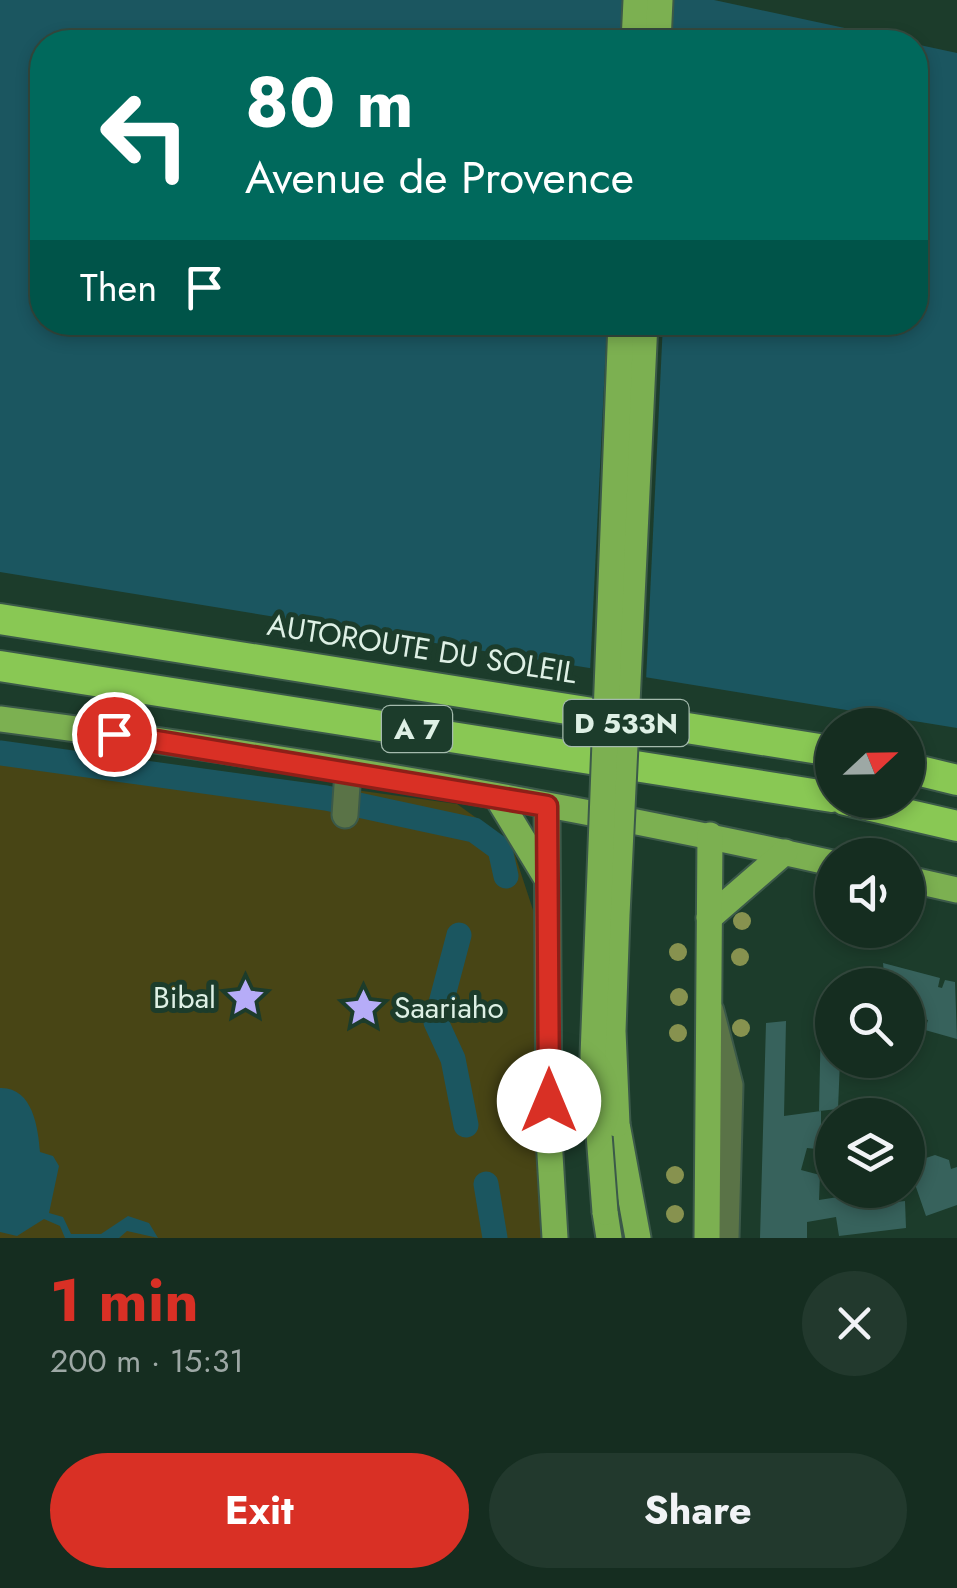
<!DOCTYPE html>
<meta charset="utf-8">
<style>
body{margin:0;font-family:Jost,sans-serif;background:#22392d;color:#f1f3f6;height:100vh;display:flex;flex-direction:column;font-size:38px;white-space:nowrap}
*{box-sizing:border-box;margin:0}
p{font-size:32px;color:#9da8a5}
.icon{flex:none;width:55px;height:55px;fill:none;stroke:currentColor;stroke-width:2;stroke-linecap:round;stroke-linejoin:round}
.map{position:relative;height:1238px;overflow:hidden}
.details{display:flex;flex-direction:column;background:#152d20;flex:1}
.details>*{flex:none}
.guide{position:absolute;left:30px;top:30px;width:898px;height:305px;border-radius:40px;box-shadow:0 5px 15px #0003,0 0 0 2px #34493e;background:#00695c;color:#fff;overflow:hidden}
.needle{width:65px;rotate:68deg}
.fabs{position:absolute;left:815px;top:708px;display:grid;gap:20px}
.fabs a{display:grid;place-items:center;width:110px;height:110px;border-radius:50%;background:#152d20;box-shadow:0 5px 15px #0003,0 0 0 2px #34493e;font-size:50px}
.pin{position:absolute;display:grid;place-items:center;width:85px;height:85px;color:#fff;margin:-42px;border:5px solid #fff;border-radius:50%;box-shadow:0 2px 10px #0007}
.me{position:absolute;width:110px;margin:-55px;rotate:0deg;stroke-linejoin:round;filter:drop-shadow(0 0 8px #0008)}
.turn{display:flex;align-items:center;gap:35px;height:210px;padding:0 50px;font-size:45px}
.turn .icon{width:130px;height:130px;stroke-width:2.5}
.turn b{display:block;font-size:70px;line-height:85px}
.then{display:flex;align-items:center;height:95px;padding:0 50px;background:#0003;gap:20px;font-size:38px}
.round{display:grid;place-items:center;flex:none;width:105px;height:105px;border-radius:52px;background:#22392d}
.headline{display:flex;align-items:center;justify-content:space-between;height:170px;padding:0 50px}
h1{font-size:60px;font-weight:700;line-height:75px;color:#d93025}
.action{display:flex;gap:20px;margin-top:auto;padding:20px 50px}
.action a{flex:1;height:115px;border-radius:60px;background:#d93025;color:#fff;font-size:40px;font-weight:700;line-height:115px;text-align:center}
.action a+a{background:#22392d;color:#f1f3f6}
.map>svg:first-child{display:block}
.green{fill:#484515}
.water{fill:#1b5660}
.pier{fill:#1c3c2b}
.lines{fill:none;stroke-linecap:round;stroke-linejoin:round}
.canal{stroke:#1b5660;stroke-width:25}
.building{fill:#37625c}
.minor-casing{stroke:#3b5949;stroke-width:29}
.major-casing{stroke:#3b5949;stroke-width:29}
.highway-casing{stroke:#3b5949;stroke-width:34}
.minor{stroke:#5a7347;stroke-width:25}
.major{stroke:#7cb051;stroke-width:25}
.highway{stroke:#89c854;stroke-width:30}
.major-bridge-casing{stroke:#3b5949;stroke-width:29;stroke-linecap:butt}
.major-bridge{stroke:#7cb051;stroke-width:25}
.tree{fill:#87924f}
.route-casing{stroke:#8d1f18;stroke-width:25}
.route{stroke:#d93025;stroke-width:18}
.labels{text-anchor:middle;stroke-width:10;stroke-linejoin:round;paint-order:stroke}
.shield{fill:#1c3c2b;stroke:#a4baad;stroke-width:2.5}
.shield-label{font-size:28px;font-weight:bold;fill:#def0e5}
.street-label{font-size:30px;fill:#def0e5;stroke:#1c3c2b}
.poi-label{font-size:30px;fill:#def0e5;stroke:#1c3c2b;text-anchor:end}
</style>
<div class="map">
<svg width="957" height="1238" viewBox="0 0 957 1238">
<rect width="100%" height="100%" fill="#1c3c2b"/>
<path class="green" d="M0 741 457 804 511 843 534 913 541 1238H0Z"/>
<g class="water">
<path d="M0 0H714L910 42H42V322H915V44L957 53V728L0 572Z"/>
<path d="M0 1088C33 1087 38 1128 40 1152L53 1156 59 1166 49 1213 63 1217 71 1234H101L128 1216 149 1223 158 1238 127 1231 119 1238H65L60 1226 44 1219 17 1236 0 1232Z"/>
</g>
<path class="pier" d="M607 323H663L646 681 590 672Z"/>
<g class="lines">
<g class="canal">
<path d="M0 753 326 798 474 830 500 849 506 876"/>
<path d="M459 935 436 1022 453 1059 466 1125"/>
<path d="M486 1184 495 1238"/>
</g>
</g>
<g class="building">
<path d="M883 963 940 978 938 987 942 988 945 980 955 982 957 1039 925 1030 928 1020 908 1015V985H885Z"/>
<path d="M832 1015V1060H840L838 1109 819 1111 821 1016Z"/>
<path d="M786 1021 784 1116 821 1111V1144L817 1149 807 1148 801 1170 820 1175 819 1200 870 1192 871 1205 905 1201 906 1228 839 1236 836 1217 807 1222V1238H760L766 1023Z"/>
<path d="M935 1155 949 1160 951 1169 957 1167V1205L926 1216 908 1164Z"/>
</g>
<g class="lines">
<defs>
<g id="minor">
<path d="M345 815 348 771"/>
<path d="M711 1011 730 1085 726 1238"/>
</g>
<g id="major">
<path d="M634 42 636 0"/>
<path d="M658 42 660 0"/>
<path d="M0 719C279 755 558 802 832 863"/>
<path d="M497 797 547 879"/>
<path d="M547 806 549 1138 555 1238"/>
<path d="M908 879 957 890"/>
<path d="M709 918 785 852"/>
<path d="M617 1124 638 1238"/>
<path d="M605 1212 609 1238"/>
<path d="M707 1238 710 835"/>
</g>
<g id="highway">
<path d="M0 619 832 751"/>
<path d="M0 666 832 797"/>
<path d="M908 768 957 780"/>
<path d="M845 800 957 826"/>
</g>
</defs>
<use href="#minor" class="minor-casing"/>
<use href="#major" class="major-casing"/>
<use href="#highway" class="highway-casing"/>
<use href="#minor" class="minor"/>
<use href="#major" class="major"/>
<use href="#highway" class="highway"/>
<defs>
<g id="major-bridge">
<path d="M617 1124 613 1031 617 915 645 322"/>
<path d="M605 1212 593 1056 621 322"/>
</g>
</defs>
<use href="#major-bridge" class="major-bridge-casing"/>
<use href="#major-bridge" class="major-bridge"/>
</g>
<g class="tree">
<circle cx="742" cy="921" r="9"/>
<circle cx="678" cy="952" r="9"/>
<circle cx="740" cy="957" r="9"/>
<circle cx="679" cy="997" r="9"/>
<circle cx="741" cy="1028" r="9"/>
<circle cx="678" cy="1033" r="9"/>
<circle cx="675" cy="1175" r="9"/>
<circle cx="675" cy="1214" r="9"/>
</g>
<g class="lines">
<defs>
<path id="route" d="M114 734 547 806 549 1101"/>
</defs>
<use href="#route" class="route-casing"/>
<use href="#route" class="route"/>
</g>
<defs>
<symbol id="sight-bare" viewBox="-9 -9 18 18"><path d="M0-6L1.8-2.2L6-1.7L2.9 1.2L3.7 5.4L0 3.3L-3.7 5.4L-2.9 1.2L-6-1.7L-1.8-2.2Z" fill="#b6acf8" stroke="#1c3c2b" stroke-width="2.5" paint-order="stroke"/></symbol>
</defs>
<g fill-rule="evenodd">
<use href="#sight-bare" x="218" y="970" width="55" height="55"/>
<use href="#sight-bare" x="336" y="980" width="55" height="55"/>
</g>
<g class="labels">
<g class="shield">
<rect x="563.5" y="700" width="125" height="46" rx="8"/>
<rect x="382" y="706" width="70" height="46" rx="8"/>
</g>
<g class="shield-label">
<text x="626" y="733">D 533N</text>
<text x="417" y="739">A 7</text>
</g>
<g class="street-label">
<text transform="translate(422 649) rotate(9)" y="10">AUTOROUTE DU SOLEIL</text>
</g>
<g class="poi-label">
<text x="216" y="1008">Bibal</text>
<text x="394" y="1018" text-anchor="start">Saariaho</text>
</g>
</g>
</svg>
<div class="fabs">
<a><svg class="needle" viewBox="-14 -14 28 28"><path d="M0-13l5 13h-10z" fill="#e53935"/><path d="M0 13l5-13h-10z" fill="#9da8a5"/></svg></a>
<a><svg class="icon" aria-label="sound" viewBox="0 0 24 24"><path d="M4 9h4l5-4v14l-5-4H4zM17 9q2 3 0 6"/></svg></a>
<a><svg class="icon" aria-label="search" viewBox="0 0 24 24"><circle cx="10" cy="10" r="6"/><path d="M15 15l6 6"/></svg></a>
<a><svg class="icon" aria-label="layers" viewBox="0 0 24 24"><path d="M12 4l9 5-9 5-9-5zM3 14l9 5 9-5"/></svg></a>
</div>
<div class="pin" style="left:114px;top:734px;background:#d93025"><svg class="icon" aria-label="arrive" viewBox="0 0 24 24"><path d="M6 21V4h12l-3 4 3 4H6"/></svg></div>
<svg class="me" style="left:549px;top:1101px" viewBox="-20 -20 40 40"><circle r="19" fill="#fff"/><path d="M0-13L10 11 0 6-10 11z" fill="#d93025"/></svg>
<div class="guide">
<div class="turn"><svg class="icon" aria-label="left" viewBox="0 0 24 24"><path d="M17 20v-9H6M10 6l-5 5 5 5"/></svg><div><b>80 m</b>Avenue de Provence</div></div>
<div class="then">Then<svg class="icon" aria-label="arrive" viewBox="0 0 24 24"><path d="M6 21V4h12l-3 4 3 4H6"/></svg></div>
</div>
</div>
<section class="details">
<div class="headline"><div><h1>1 min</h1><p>200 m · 15:31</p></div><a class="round"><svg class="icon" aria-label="close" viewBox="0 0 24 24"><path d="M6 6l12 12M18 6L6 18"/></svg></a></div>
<div class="action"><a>Exit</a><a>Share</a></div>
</section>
